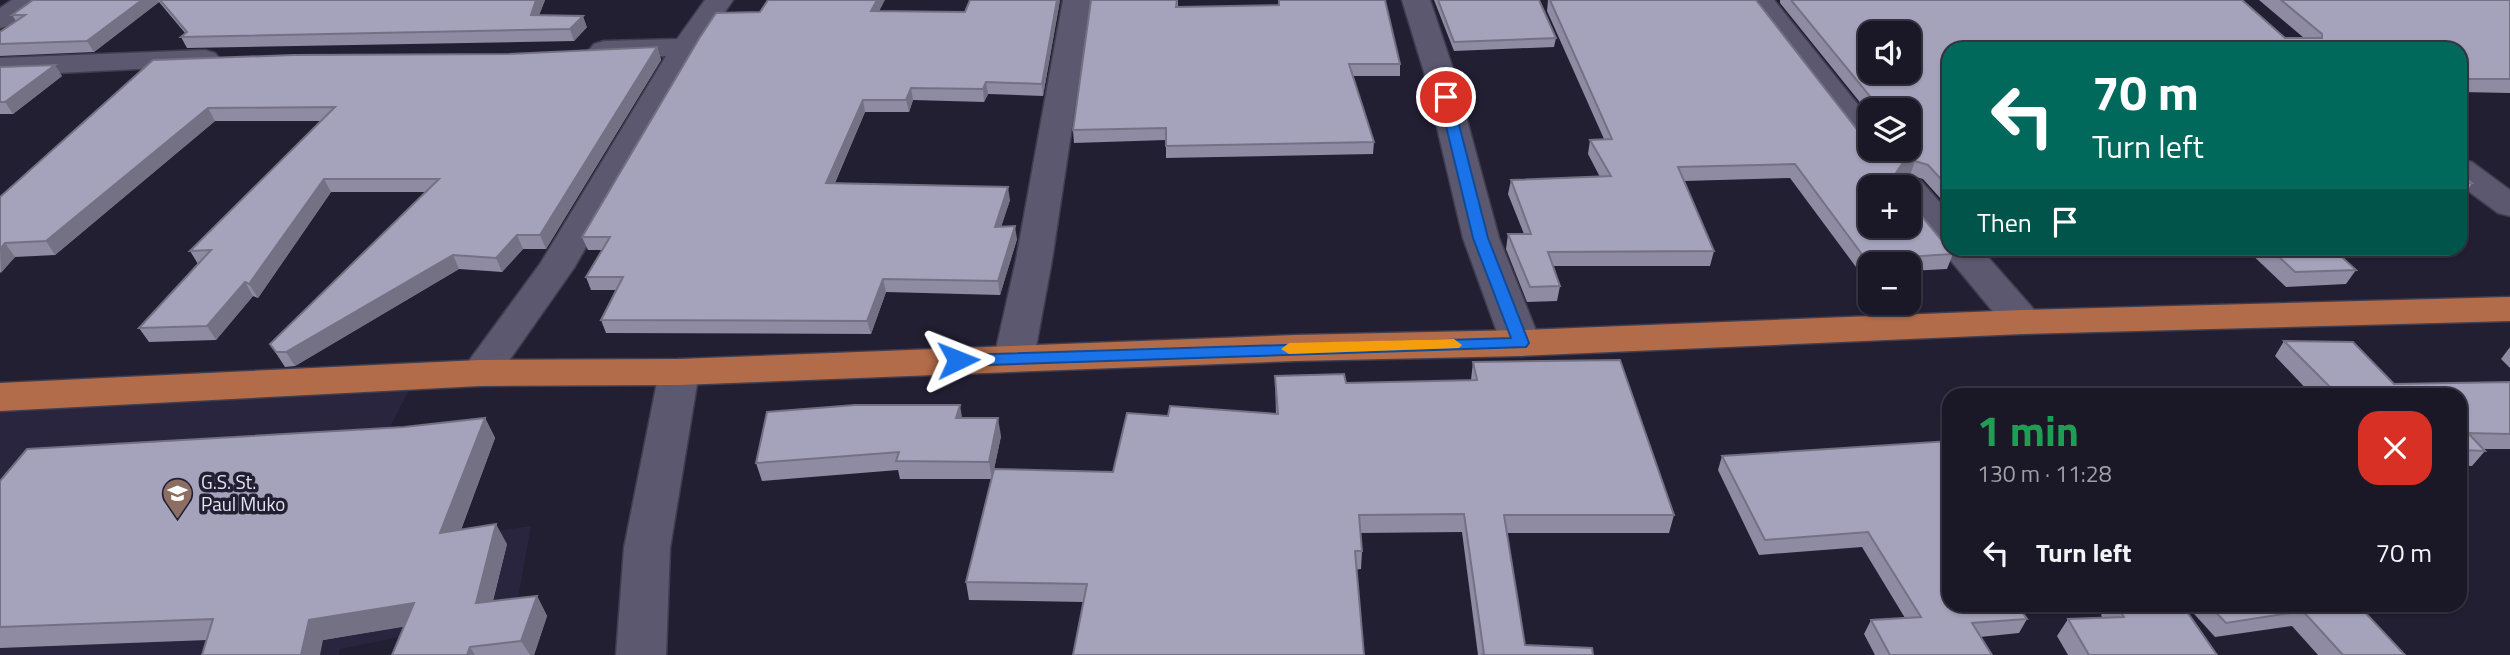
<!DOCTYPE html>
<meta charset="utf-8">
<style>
body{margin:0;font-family:"Titillium Web",sans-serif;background:#272432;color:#f1f3f6;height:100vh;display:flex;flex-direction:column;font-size:26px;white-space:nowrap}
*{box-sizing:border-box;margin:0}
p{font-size:23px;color:#9f9fa7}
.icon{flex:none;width:38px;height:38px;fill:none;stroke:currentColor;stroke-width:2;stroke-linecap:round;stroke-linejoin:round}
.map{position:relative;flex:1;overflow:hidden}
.drawer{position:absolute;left:1942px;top:388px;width:525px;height:224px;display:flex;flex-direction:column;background:#1a1726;border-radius:21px;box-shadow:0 2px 5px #0004,0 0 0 2px #383643}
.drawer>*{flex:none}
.banner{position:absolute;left:1942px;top:42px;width:525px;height:214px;border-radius:21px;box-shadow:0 2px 5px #0004,0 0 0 2px #383643;background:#00695c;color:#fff;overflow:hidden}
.buttons{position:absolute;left:1858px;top:21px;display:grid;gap:14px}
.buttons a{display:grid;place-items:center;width:63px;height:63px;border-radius:14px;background:#1a1726;box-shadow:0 2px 5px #0004,0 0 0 2px #383643;font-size:35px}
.pin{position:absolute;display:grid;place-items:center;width:60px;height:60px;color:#fff;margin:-30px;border:4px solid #fff;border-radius:50%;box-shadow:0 2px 7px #0007}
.me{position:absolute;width:77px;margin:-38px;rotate:88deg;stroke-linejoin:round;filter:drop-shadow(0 0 5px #0008)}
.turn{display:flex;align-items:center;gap:24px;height:147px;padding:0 35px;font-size:32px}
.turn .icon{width:91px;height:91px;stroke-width:2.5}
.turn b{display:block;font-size:49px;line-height:60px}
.then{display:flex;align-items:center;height:66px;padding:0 35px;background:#0003;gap:14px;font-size:26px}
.round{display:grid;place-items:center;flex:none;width:74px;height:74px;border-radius:21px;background:#272432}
.overview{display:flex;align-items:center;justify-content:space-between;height:119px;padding:0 35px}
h1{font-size:42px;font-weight:700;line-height:52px;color:#1e9e55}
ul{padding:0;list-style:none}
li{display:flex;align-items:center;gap:21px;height:91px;padding:0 35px}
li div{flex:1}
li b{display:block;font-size:26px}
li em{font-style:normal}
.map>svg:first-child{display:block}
.built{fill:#29253f}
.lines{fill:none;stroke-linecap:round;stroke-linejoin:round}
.minor-casing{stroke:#403d4e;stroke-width:3}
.highway-casing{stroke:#403d4e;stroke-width:3}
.minor{fill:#5b586f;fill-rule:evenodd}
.highway{fill:#b36c49;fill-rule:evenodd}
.wall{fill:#8e8ba2}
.shaded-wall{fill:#747184}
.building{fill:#a5a2bc;stroke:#747184;stroke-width:2;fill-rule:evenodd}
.route{fill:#1a73e8;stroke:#114b97;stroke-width:2}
.slow{fill:#f59e0b}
.labels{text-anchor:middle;stroke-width:7;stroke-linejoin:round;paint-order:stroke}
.poi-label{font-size:19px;fill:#e5e4f2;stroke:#221f33;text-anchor:start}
</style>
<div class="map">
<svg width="2510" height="655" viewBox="0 0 2510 655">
<rect width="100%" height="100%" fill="#221f33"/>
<path class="built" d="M416 376 361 485 362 550 531 526 515 614 340 649 339 655H0V397Z"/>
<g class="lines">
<defs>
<g id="minor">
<path d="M12 0H45C36 13 15 25 0 28V8Z"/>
<path d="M705 0H733L701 47 574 268 494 382 480 386 466 382 460 373 540 264 666 56 604 59 594 56 589 50 594 44 604 41 677 39Z"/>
<path d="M1063 0H1091L1052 260 1034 358 1028 367 1014 371 1000 367 994 358 1016 260Z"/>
<path d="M1402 0H1430L1454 72 1499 238 1541 343 1535 352 1521 356 1507 352 1501 343 1463 238 1424 72Z"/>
<path d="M1746 0H1774L1871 121V149H1882L1871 152 1860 149Z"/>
<path d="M205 50 215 53 220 59 215 65 0 76V58Z"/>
<path d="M2460 159 2472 162 2510 190V216L2498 213 2460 185Z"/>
<path d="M1909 178 1921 181 1950 214V248H1980L2037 313 2042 322 2037 331 2023 334 2009 331 1947 256 1942 248 1944 245 1937 244 1909 210V187H1893L1897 181Z"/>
<path d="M679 359 693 363 699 372 670 548 666 655H616L624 548 659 372 665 363Z"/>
</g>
<path id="highway" d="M2510 297V321L2023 334 1521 356 1295 361 679 385 480 386 0 411V383L480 360 679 359 1295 335 1521 330 2023 310Z"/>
</defs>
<use href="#minor" class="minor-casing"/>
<use href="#highway" class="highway-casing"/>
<use href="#minor" class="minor"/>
<use href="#highway" class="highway"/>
</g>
<g class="wall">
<path d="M33 0H545L539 15 587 27 574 41 187 48 181 37 185 33 159 2 94 52 0 56V32L16 21 12 15Z"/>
<path d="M1060 0 1043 96 988 94 984 102 913 100 909 112H865L835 183 1010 200 1001 226 1017 239 1000 295 886 292 871 334 606 333 601 320 616 290H591L586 277 602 250H588L582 237 760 12H965Z"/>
<path d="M1091 0H1178V7L1278 5V0H1385L1400 64V76H1353L1374 142 1373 154 1166 158V140L1074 143 1073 130Z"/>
<path d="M1434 0H1539L1556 38 1554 47 1454 51Z"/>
<path d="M1548 0H1756L1863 137 1909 149V110H1871V116L1780 3V0H2242L2285 38H2304L2259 0H2510V93L2460 92V49H1950V209L1923 179 1912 176V196L1916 202 1914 207 1953 254 1947 269 1909 271V264H1871V274L1856 275V267L1790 178 1684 181 1714 251 1710 266H1553L1560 286 1557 301 1527 302 1506 249 1508 234H1524L1508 194 1511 180 1600 177 1588 154 1590 140 1604 139 1547 11Z"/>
<path d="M657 47 661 60 546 249H523L502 272 459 269 295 366 285 367 270 344 426 192H331L258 298 253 296 216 340 149 342 139 328 198 264 190 251 322 121H215L55 255 15 257 0 273V197L153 60 509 54Z"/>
<path d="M0 67 62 76 13 114H0Z"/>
<path d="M2460 174 2472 183 2463 198H2460Z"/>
<path d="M2245 248H2332L2356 270 2346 284 2286 287Z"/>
<path d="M2284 341 2394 384 2510 382V449H2483L2485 451 2472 466H2460V396H2313L2275 356Z"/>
<path d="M2510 347V368L2501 359Z"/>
<path d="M1473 362 1674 515 1669 533H1507L1525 645 1593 655H1478L1462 532 1360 533 1362 551 1361 569 1083 602 969 600 966 582 991 479H900L898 470 762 481 756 463 962 418 1001 436 994 469 1113 472 1168 416 1276 414 1275 376 1346 383 1471 380Z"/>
<path d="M485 418 495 438 461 530 507 544 493 601 537 596 547 616 534 655H392L404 626 323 640H207L0 648V481L404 427Z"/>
<path d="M1950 441V606L2027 619 2019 633 1980 637 1992 655H1875L1864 634 1871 620 1905 618 1862 547 1759 555 1718 470 1722 456Z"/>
<path d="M2107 606H2183L2217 655H2068L2057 636 2068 619 2102 617 2101 615Z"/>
<path d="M2187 606H2407L2362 609 2405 655H2318L2292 626 2215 637Z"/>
</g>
<g class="shaded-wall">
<path d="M142 0H158L159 2 94 52 87 41Z"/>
<path d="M536 0H545L535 26 531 15Z"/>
<path d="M877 0H885L873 23 871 11Z"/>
<path d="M1057 0H1060L1043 96 1042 84Z"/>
<path d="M583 16 587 27 574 41 570 29Z"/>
<path d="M657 47 661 60 546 249 540 235Z"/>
<path d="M55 65 62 76 13 114 5 102Z"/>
<path d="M986 82 988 94 984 102 983 89Z"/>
<path d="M911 88 913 100 909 112 906 100Z"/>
<path d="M863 100 865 112 829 196 826 183Z"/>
<path d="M208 108 215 121 55 255 46 241Z"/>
<path d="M1915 161 1910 175 1896 173 1902 164Z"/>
<path d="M324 179 331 192 258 298 249 284Z"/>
<path d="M1008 187 1010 200 997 240 995 227Z"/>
<path d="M1015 226 1017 239 1000 295 998 281Z"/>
<path d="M517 235 523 249 502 272 496 258Z"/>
<path d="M5 243 15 257 1 273 0 249Z"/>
<path d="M453 255 459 269 295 366 286 352Z"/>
<path d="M883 279 886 292 871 334 867 321Z"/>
<path d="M245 282 253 296 216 340 207 326Z"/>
<path d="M960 405 963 423 956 418Z"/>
<path d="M485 418 495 438 452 553 440 533Z"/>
<path d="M998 418 1001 436 992 479 989 462Z"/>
<path d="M496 524 507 544 487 623 476 603Z"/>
<path d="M537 596 547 616 534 655H530L521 641Z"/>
<path d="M414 603 427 623 323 640 320 655H301L309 620Z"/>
<path d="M470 647 475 655H467Z"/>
</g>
<g class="building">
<path d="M33 0H142L87 41 0 44V32L25 15H12Z"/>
<path d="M160 0H536L531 15 583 16 570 29 181 37 187 32Z"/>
<path d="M768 0H877L871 11 965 12 970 0H1057L1042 84 986 82 983 89 911 88 906 100H863L826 183 1008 187 995 227 1015 226 998 281 883 279 867 321 601 320 623 277H586L610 237H582L700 37 716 13 760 12Z"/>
<path d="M1091 0H1177L1176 7 1279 5V0H1385L1400 64H1349L1374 142 1166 146V128L1073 130Z"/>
<path d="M1438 0H1539L1556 38 1454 42Z"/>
<path d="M1550 0H1756L1863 137 1871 139V149H1909V110H1878V106L1791 0H2242L2285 38H2322V34L2281 0H2510V79H2460V49H1950V189L1928 165 1915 161 1902 164 1896 173 1912 175V196L1916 202H1910L1953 254 1861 260V253L1795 164 1678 167 1714 251 1548 252 1560 286 1530 287 1508 234H1531L1511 180 1611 176 1590 140 1612 139ZM1871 33H1909V72H1871ZM1871 187H1909V226H1871Z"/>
<path d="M657 47 540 235H517L496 258 453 255 286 352H276L270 344 439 179H324L249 284 245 282 207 326 139 328 211 250 190 251 335 107 208 108 46 241 5 243 0 249V197L153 60 293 55 509 54Z"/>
<path d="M55 65 5 102H0V67Z"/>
<path d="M2460 174 2472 183H2460Z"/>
<path d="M2270 248H2332L2356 270 2295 272Z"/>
<path d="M2284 341 2353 342 2394 384 2510 382V434L2468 433 2485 451 2460 450V396H2339Z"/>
<path d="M1620 360 1674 515H1504L1525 645 1592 648 1593 655H1481L1484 654 1464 514 1359 515 1362 551H1355L1364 655H1073L1087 584 966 582 994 469 1113 472 1127 413 1168 416 1170 406 1278 414 1275 376 1344 374 1346 383 1477 380 1473 362Z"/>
<path d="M855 405H960L956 418H998L989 462 896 461 899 452 756 463 767 412Z"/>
<path d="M485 418 440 533 496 524 476 603 537 596 521 641 470 647 467 655H392L414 603 309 620 301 655H202L213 619 0 627V481L27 449 404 427Z"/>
<path d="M1950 441V606H2018L2027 619 1972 623 1992 655H1890L1871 620 1921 617 1868 532 1765 540 1722 456Z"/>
<path d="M2117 606H2183L2217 655H2089L2068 619 2124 617Z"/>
<path d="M2210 606H2359L2405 655H2343L2303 611 2226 623Z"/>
</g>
<path class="route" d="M1446 94 1452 97 1488 238 1529 343 1526 347 958 366 950 360 958 355 1511 338 1473 238 1439 97Z"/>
<path class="slow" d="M1454 339 1462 345 1459 348 1289 354 1281 349 1289 343Z"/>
<defs>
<symbol id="school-pin" viewBox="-11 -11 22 30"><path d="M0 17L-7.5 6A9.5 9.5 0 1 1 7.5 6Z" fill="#8d6e63" stroke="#221f33"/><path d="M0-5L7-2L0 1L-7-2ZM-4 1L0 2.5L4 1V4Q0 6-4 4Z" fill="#fff"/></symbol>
</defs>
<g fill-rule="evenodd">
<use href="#school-pin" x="160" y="476" width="35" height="47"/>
</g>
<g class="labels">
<g class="poi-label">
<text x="201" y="489">G.S. St.<tspan x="201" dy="22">Paul Muko</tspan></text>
</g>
</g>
</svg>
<div class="buttons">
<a><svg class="icon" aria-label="sound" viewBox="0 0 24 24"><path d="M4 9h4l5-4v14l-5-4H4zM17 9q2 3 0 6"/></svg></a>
<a><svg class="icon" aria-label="layers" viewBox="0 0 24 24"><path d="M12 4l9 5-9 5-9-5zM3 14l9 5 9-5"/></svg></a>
<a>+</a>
<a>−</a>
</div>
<div class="pin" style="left:1446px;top:97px;background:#d93025"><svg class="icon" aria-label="arrive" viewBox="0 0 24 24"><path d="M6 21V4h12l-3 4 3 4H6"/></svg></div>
<svg class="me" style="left:958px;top:360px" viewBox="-20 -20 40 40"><path d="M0-17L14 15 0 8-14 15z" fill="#1a73e8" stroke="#fff" stroke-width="4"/></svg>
<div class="banner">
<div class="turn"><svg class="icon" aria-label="left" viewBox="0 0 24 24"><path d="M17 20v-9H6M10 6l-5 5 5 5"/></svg><div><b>70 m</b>Turn left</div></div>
<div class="then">Then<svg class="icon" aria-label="arrive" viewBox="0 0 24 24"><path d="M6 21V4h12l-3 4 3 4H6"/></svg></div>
</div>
<section class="drawer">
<div class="overview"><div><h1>1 min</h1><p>130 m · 11:28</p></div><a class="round" style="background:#d93025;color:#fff"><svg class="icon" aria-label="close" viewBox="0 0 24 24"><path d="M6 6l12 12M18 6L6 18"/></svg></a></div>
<ul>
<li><svg class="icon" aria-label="left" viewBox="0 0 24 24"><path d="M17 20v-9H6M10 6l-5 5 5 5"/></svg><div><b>Turn left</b></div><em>70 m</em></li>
</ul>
</section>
</div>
